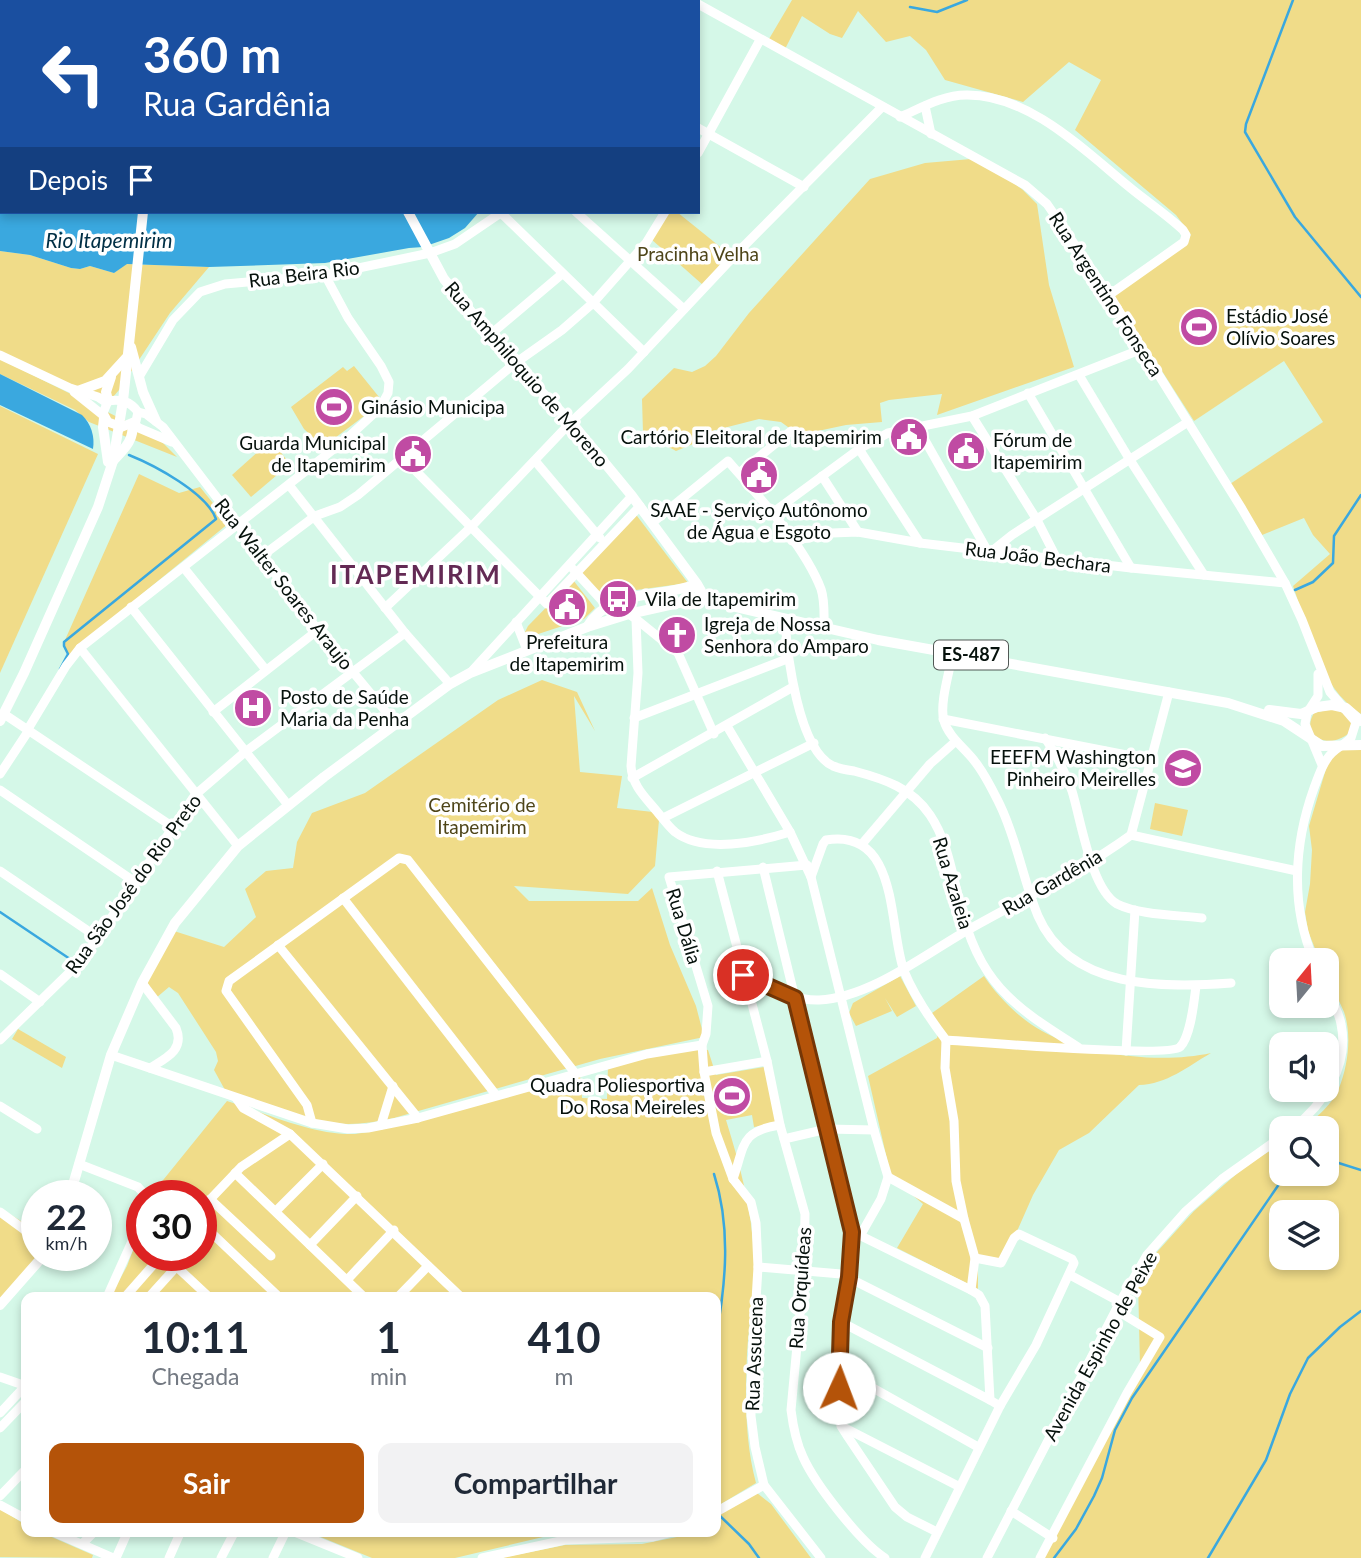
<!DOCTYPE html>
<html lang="pt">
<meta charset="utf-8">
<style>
body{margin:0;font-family:Lato,sans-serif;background:#f2f2f3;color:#1f2937;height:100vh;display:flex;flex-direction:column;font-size:26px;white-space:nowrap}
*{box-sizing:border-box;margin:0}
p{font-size:23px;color:#747a83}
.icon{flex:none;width:38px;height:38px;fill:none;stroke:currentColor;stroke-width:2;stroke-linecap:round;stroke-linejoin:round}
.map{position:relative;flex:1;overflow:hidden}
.side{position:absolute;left:21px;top:1292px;width:700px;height:245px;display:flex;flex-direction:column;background:#fff;border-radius:14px;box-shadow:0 4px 10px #0003}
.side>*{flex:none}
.banner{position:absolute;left:0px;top:0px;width:700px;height:214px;box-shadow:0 4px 10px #0003;background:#1a4fa0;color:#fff;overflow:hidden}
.needle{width:46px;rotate:18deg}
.fabs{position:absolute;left:1269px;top:948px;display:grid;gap:14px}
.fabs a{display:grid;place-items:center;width:70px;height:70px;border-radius:14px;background:#fff;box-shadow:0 4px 10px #0003;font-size:35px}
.speed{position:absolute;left:21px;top:1180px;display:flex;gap:14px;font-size:35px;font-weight:700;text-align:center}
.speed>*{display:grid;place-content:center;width:91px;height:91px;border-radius:50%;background:#fff;box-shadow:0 4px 10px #0003;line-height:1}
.speed small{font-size:18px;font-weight:400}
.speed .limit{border:10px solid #d22;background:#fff;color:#111}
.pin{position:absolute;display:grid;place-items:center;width:60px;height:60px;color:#fff;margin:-30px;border:4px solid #fff;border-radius:50%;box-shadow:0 2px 7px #0007}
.me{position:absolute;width:77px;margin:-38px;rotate:2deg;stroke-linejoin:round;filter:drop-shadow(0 0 5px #0008)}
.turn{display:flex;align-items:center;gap:24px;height:147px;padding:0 28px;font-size:32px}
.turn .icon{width:91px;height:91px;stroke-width:2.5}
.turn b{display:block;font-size:49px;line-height:60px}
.then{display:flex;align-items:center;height:66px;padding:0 28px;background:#0003;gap:14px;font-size:26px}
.eta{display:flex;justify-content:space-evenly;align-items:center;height:119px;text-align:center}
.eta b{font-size:42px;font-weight:700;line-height:49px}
.primary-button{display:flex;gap:14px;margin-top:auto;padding:14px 28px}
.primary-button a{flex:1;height:80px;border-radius:14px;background:#b45309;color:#fff;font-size:28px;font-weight:700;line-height:80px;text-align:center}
.primary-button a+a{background:#f2f2f3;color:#1f2937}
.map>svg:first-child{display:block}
.green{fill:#f0dc89;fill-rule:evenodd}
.water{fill:#3aa8df}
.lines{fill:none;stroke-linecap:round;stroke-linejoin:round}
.stream{stroke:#3aa8df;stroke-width:2.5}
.minor{stroke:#fff;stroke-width:9}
.major{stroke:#fff;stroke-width:10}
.route-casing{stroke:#753606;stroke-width:18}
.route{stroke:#b45309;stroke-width:12}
.labels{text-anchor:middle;stroke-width:7;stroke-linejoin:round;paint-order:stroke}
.shield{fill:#fff;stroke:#515855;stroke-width:2}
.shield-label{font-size:18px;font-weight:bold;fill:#06110c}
.park-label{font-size:19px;fill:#4e4519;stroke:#fff}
.street-label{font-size:19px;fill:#06110c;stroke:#fff}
.poi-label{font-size:19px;fill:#06110c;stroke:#fff;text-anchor:start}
.water-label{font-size:21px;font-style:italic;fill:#002f45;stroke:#fff}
.district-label{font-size:26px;font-weight:bold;letter-spacing:2px;fill:#632a54;stroke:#fff}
</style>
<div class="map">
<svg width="1361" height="1558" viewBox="0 0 1361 1558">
<rect width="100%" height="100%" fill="#d5f8e8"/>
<g class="green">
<path d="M0 0H295V2H2V144Z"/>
<path d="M792 0H1361V714C1318 686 1309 631 1293 586L1330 554 1313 535 1304 518 1262 535 1230 484 1323 422 1284 361 1194 421 1112 293 1191 235 1176 215 1075 130 1101 80 1069 62 1023 102 945 80 926 50 910 36 886 42 858 11 842 38 830 34 802 16 785 49 769 39Z"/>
<path d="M971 159 1003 175 1023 190 1037 204 1049 285 1074 367 937 415 942 394 889 400 880 403 882 422 846 425 799 435 781 422 759 419 708 432 698 442 676 451 643 433 642 399 674 368 692 372 705 366 716 356 749 313 870 179 925 163Z"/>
<path d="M667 212H677L729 254 703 285 651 239Z"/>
<path d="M0 251 30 255 71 268 80 269 90 266 114 273 126 264 209 267 170 313 119 390 113 397 99 399 0 352Z"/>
<path d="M0 359 156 436 177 457 89 422 75 410 0 374Z"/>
<path d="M354 366 379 397 373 403 376 407 323 447 304 429 291 407 343 367 347 371Z"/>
<path d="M0 406 98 454 0 673Z"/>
<path d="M271 440 290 464 251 497 232 475Z"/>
<path d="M139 474 179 493 200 487 229 523 142 594 81 649 73 662 67 657 68 653 63 646 65 640Z"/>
<path d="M634 512 688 583 599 595 579 572Z"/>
<path d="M573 580 595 608 584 619 529 637 525 632 528 626Z"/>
<path d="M542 680 577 692 595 731 574 696 580 772 622 776 617 808 653 812 659 820 655 866 628 894 514 886 529 901H638L652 888 670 945 696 1006 704 1037 600 1059 394 1118C374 1122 354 1126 334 1123 299 1119 259 1101 225 1090L214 1070 218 1061 216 1052 178 993 169 987 156 998 146 980 174 931 224 947 256 917 245 889 266 871 293 868 297 842 312 813 365 793 498 700Z"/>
<path d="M1331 709C1343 711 1351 717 1353 729 1332 753 1299 737 1314 713Z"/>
<path d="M1340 749H1361V1558H1041L1140 1366 1138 1281 1157 1252 1194 1211 1248 1164 1281 1144V1174H1326V1129H1302C1315 1119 1333 1104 1339 1088 1348 1066 1352 1035 1344 1012 1337 995 1327 979 1326 961H1320L1308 931 1305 912 1310 884 1312 850 1309 826 1328 762ZM1281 1213H1326V1258H1281Z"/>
<path d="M1155 803 1188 810 1182 836 1150 829Z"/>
<path d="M900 976 916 1006 897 1017 885 998 892 1011 856 1026 849 1013 853 1003Z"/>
<path d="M984 976C998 997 1020 1019 1042 1031 1087 1056 1162 1064 1211 1053 1187 1067 1167 1084 1139 1085L1089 1133 1059 1150 1033 1195 1002 1265 978 1261V1289L897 1248 923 1204 891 1177 868 1076 937 1038 938 1034 925 1018Z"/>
<path d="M18 1029 66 1057 62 1068 12 1039Z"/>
<path d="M703 1049 708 1050 716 1075 764 1067 776 1120 773 1124 754 1127 752 1115 726 1120C740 1165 752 1210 754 1257 755 1290 749 1322 747 1354 745 1398 745 1441 756 1483L716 1507V1297H126L125 1294H112L127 1266 142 1227V1255H201V1195H151L227 1101C265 1113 315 1136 355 1134 364 1133 373 1131 382 1129L580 1075 582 1098 607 1099 608 1066 670 1052Z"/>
<path d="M0 1208 37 1231V1255H41L0 1309Z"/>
<path d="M757 1493 771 1504 811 1558H500L565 1545 642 1544 677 1537 690 1531H716V1516Z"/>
<path d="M0 1509 26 1525V1531H38L93 1555 92 1558 0 1557Z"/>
<path d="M306 1531H456L462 1533 469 1531H590L543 1537 455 1558H372Z"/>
</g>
<g class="water">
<path d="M0 144 2 212H479L465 228 449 238 423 247 409 248 325 263 209 267 127 264 114 273 90 266 80 269 71 268 30 255 0 251Z"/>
<path d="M0 374 82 415C91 424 95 436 93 449L0 405Z"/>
</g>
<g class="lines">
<g class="stream">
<path d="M1293 0 1246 124 1245 132 1295 217 1361 297"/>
<path d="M910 7 937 12 967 0"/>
<path d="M1295 590 1313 582 1333 563 1334 536 1361 495"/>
<path d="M60 669 68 654 64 646V642L216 519C207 493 154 465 129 455"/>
<path d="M0 912 70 959"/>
<path d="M1326 1159 1361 1170"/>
<path d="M714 1174C731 1227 726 1283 716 1337"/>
<path d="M718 1514 749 1544 759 1558"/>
<path d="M1054 1558 1076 1529 1094 1496 1102 1478 1115 1430 1132 1398 1286 1174"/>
<path d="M1208 1558 1266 1460 1290 1394 1308 1358 1340 1327 1361 1311"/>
</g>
<g class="minor">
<path d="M678 2 680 0"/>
<path d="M698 4 1025 185 1047 204 1056 217 1109 295 1242 509 1285 583 1302 620 1330 692 1356 722 1351 738C1343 746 1333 749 1327 759 1321 767 1318 778 1314 788 1294 844 1290 905 1314 961"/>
<path d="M925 106 931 134"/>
<path d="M900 117C921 108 943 95 966 95 1028 94 1083 149 1128 186 1146 201 1166 214 1183 230L1186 235 1184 242 1109 295"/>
<path d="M698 128 804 187"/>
<path d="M698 153 760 40"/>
<path d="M576 212 684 309"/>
<path d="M501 213 644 352"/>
<path d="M491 334 562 274"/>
<path d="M0 355 70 388 98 397 107 403"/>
<path d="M1079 375 1130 460 1204 575"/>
<path d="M139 377 173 320 200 292 225 284 325 275 430 253 455 244 502 212"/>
<path d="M74 392 104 416"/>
<path d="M1028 393 1131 568"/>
<path d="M108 401C121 399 130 401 138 412L136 421 122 427 108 422 103 413Z"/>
<path d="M138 412 146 414 163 427 318 630 396 724"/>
<path d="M972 416 1037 520 1057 559"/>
<path d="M133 423 139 428 172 442"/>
<path d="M918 428 987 550"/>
<path d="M859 449 920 543"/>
<path d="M403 458 547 604 640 506"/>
<path d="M536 462 600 538"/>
<path d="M739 473 791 431"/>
<path d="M822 476 858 532"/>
<path d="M289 485 405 633 450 684"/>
<path d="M772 513 859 449 888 433 972 416 1142 349"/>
<path d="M652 523 728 461C759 497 804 545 821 589 825 601 824 614 824 627"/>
<path d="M792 541 832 533 858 532 920 543 1131 568 1285 583"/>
<path d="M992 551 1012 535 1188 422"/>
<path d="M262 556 315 516 340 507 358 495 514 364 562 330 593 303 646 243 665 212"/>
<path d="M184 568 266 670"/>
<path d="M573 569 606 605"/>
<path d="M131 607 288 805"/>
<path d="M385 608 471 527 571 422 628 369 738 252 882 107"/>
<path d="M629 614 636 619 638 673 631 766C632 784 643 795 654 808 661 816 667 825 675 832 704 854 758 842 790 832"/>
<path d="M636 619 678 653 714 734"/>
<path d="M785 619C787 653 798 750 833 766 840 769 847 770 854 771 884 779 912 788 930 815 947 840 952 872 959 900 979 983 1010 1004 1078 1047"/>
<path d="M516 622 527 650"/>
<path d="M80 648 238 846"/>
<path d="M953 652C950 670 939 704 944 721 949 738 966 749 976 763 986 776 993 791 1000 805 1017 840 1023 880 1038 916 1070 990 1164 988 1231 983"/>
<path d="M471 672 632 496"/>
<path d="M1318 674V696L1307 713 1305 724 1322 765"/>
<path d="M213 712 318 630"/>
<path d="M4 714 173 827"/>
<path d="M634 718 787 659"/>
<path d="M943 719 1152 760"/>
<path d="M727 726 790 832 811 877 874 1130 888 1177 881 1199 860 1236"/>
<path d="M28 729 66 666 80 648 344 441 380 408 388 393 389 382 381 366 348 318 325 275"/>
<path d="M1045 738C1057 755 1065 772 1072 791 1081 820 1091 889 1117 904 1139 915 1177 915 1202 918"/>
<path d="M0 774 29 730"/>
<path d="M632 778 793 687"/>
<path d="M0 790 135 882"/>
<path d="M663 818 814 743"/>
<path d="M1131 835 1297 871"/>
<path d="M1131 835 1169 692"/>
<path d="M862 844 930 764 956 741"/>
<path d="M807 865 669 877 708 1006 706 1034 702 1045 704 1072 716 1133 733 1179 751 1202 756 1223 758 1267 751 1384V1416L755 1447 764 1485 821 1558"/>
<path d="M763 867 852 1232 849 1277 841 1322 838 1407 841 1426 848 1437 895 1507 907 1517 937 1532"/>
<path d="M0 871 97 937"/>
<path d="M717 871 767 1061 780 1125 805 1214 804 1271 791 1410C793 1426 796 1442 803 1457 815 1484 860 1542 885 1558"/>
<path d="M811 877 823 844 826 840C900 828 888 927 904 971 914 996 930 1019 946 1040 976 1042 1168 1058 1180 1047 1191 1036 1194 1001 1196 986"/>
<path d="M343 898 496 1095"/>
<path d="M278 945 418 1118"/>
<path d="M0 974 40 1002"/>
<path d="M743 976C768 986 792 1001 819 1000 870 998 925 954 968 930 1023 899 1080 872 1131 835"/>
<path d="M142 983 176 1028C185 1050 166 1058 150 1068"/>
<path d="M0 1040 73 969 87 953 195 795 245 752 405 633"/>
<path d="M946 1040 945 1068 954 1121 956 1181 964 1219 975 1258 971 1290"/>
<path d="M1126 1051 1135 910"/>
<path d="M111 1055 312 1123 348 1129 368 1128 418 1118 647 1054 702 1045"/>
<path d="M704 1072 767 1061"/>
<path d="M236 1098 243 1108 290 1134 461 1297"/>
<path d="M0 1106 37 1129"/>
<path d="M312 1123 307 1105 226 991 229 981 399 858 408 860 575 1073"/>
<path d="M381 1125 393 1086"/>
<path d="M1292 1129C1323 1105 1350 1066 1341 1024 1339 1012 1332 1000 1326 989"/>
<path d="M784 1139 827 1129 874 1130"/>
<path d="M79 1164 138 1187 145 1195"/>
<path d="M235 1173 364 1297"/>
<path d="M888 1177 964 1219"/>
<path d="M733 1179C745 1145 740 1131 780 1125"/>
<path d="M210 1199 271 1256"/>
<path d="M201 1209 241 1167 290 1134"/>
<path d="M276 1211 323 1164"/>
<path d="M0 1212 37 1239"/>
<path d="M201 1223 279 1297"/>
<path d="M857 1234 971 1290 979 1295 985 1306 990 1400 1000 1406 925 1558"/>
<path d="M310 1245 357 1196"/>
<path d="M164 1255 209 1297"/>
<path d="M975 1258 1001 1263 1014 1238 1019 1234 1072 1259 1074 1263 1036 1345 1000 1406"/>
<path d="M758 1267 841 1274 988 1348"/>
<path d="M1070 1275 1120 1302"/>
<path d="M347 1280 394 1230"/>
<path d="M107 1297 142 1219"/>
<path d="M125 1297 162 1255"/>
<path d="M149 1297 177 1266"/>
<path d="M398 1297 428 1266"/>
<path d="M841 1322 990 1400"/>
<path d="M839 1369 978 1447"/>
<path d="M0 1377 26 1386"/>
<path d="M0 1413 26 1385"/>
<path d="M843 1427 960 1487"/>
<path d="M0 1428 26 1401"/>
<path d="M0 1496 26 1469"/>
<path d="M0 1505 26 1519"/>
<path d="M1011 1511 1053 1538"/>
<path d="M716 1512 764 1485"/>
<path d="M51 1531 113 1558"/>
<path d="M292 1531 358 1558"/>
<path d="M82 1544 95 1531"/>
<path d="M116 1558 128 1531"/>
<path d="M169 1558 181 1531"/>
<path d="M221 1558 235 1531"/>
<path d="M273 1558 286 1531"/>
<path d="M482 1558 565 1540 653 1537 677 1531"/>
<path d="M987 1558 1120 1302 1147 1255 1186 1211 1222 1179 1281 1137"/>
<path d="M1040 1558 1127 1393 1160 1337 1116 1310"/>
</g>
<g class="major">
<path d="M301 0 302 2"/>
<path d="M169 2V0"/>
<path d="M408 212 444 279 514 364 571 422 632 496 697 584 701 591V599"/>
<path d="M131 347 143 392 156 421"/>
<path d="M78 391 105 381 126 358"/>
<path d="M108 401 106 392 111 377"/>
<path d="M104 418 103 427 108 462"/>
<path d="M113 461C123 450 135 440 132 424"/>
<path d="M587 627C610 589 654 598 691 586L699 589"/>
<path d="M1269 710 1301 714 1317 707 1332 705 1346 708 1361 721"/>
<path d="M0 721 24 673 98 507 113 461 123 401 143 212"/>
<path d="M70 1195 111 1055 142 983 175 923 238 846 324 777 450 684 470 673 587 627 629 614 687 601 696 603 701 599 878 640 1228 703 1284 721 1322 746 1361 745"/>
<path d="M0 1305 44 1255"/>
</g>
</g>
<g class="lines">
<defs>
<path id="route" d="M743 975 795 998 852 1232 849 1277 841 1322 839 1388"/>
</defs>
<use href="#route" class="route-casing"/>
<use href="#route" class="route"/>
</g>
<defs>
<symbol id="stadium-disc" viewBox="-11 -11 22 22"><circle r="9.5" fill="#c04ba3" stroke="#fff"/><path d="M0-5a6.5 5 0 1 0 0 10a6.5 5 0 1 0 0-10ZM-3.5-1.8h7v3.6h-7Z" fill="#fff"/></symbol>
<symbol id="civic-disc" viewBox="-11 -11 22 22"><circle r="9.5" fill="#c04ba3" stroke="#fff"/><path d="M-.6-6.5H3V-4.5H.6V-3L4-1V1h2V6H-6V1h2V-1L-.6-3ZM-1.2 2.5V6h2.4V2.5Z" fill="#fff"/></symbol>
<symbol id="bus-disc" viewBox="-11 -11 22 22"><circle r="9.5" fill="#c04ba3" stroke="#fff"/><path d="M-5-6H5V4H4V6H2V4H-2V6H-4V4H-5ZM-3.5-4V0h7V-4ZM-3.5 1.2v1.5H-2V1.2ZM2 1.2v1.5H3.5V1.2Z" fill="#fff"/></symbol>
<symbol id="church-disc" viewBox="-11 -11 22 22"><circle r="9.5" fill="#c04ba3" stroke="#fff"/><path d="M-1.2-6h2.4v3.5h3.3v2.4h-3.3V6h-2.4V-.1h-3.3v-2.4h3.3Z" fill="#fff"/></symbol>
<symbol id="hospital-disc" viewBox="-11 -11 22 22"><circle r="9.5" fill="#c04ba3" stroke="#fff"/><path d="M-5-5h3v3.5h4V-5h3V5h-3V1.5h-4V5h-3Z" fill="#fff"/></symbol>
<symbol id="school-disc" viewBox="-11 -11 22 22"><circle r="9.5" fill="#c04ba3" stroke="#fff"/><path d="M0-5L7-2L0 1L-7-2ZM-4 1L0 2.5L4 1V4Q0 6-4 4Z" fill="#fff"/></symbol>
</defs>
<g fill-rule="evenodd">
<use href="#stadium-disc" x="1177" y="305" width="44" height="44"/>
<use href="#stadium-disc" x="312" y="385" width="44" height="44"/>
<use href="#civic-disc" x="887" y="415" width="44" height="44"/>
<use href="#civic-disc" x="944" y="429" width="44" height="44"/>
<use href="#civic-disc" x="391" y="432" width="44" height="44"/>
<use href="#civic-disc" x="737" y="453" width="44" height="44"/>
<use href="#bus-disc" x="596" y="577" width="44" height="44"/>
<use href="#civic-disc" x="545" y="585" width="44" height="44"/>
<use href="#church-disc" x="655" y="613" width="44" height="44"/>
<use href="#hospital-disc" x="231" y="686" width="44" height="44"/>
<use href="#school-disc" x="1161" y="746" width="44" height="44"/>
<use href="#stadium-disc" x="710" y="1074" width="44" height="44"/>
</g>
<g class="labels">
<rect class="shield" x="934" y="640.5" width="74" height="29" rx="5"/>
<g class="shield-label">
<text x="971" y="661">ES-487</text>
</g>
<g class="park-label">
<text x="698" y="261">Pracinha Velha</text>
<text x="482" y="812">Cemitério de<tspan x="482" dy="22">Itapemirim</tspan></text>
</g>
<g class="street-label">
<text transform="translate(304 274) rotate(-7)" y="7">Rua Beira Rio</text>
<text transform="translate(1106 294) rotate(57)" y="7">Rua Argentino Fonseca</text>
<text transform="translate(527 374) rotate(49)" y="7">Rua Amphiloquio de Moreno</text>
<text transform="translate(1038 557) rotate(7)" y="7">Rua João Bechara</text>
<text transform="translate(284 584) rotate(52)" y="7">Rua Walter Soares Araujo</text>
<text transform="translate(1052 882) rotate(-30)" y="7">Rua Gardênia</text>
<text transform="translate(953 883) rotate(73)" y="7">Rua Azaleia</text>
<text transform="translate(133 884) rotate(-54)" y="7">Rua São José do Rio Preto</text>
<text transform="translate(684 926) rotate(73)" y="7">Rua Dália</text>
<text transform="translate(800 1288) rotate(-86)" y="7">Rua Orquídeas</text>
<text transform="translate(1100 1346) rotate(-61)" y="7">Avenida Espinho de Peixe</text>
<text transform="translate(754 1354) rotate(-88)" y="7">Rua Assucena</text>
</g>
<g class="poi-label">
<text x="1226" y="323">Estádio José<tspan x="1226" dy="22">Olívio Soares</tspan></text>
<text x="361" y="414">Ginásio Municipa</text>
<text x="882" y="444" text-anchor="end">Cartório Eleitoral de Itapemirim</text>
<text x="993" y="447">Fórum de<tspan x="993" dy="22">Itapemirim</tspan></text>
<text x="386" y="450" text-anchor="end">Guarda Municipal<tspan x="386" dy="22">de Itapemirim</tspan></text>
<text x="759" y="517" text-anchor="middle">SAAE - Serviço Autônomo<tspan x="759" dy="22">de Água e Esgoto</tspan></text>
<text x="645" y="606">Vila de Itapemirim</text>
<text x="704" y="631">Igreja de Nossa<tspan x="704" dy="22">Senhora do Amparo</tspan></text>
<text x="567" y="649" text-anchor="middle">Prefeitura<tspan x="567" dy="22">de Itapemirim</tspan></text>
<text x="280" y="704">Posto de Saúde<tspan x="280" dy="22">Maria da Penha</tspan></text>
<text x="1156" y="764" text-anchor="end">EEEFM Washington<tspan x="1156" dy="22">Pinheiro Meirelles</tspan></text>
<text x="705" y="1092" text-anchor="end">Quadra Poliesportiva<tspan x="705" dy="22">Do Rosa Meireles</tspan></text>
</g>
<g class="water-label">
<text x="109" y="248">Rio Itapemirim</text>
</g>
<g class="district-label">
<text x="416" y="584">ITAPEMIRIM</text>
</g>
</g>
</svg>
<div class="fabs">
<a><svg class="needle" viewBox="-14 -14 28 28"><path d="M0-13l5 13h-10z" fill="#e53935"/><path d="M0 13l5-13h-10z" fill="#747a83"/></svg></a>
<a><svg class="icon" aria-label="sound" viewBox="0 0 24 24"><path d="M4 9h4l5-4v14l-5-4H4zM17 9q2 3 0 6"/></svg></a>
<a><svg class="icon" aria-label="search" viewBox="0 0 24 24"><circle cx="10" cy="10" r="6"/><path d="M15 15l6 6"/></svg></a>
<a><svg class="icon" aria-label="layers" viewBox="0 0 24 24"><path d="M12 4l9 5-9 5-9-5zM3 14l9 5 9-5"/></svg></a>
</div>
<div class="speed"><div>22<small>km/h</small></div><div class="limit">30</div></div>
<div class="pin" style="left:743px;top:975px;background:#d93025"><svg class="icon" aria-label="arrive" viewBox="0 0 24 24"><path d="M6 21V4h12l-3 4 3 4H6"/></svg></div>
<svg class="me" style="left:839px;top:1388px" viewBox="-20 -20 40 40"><circle r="19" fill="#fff"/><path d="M0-13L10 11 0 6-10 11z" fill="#b45309"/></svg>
<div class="banner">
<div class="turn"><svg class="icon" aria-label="left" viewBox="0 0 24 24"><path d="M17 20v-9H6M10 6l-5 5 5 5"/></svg><div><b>360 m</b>Rua Gardênia</div></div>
<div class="then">Depois<svg class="icon" aria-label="arrive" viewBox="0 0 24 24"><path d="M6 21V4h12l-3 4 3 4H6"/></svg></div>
</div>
<section class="side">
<div class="eta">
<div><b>10:11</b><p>Chegada</p></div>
<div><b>1</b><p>min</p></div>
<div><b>410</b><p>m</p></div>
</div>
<div class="primary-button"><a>Sair</a><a>Compartilhar</a></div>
</section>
</div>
